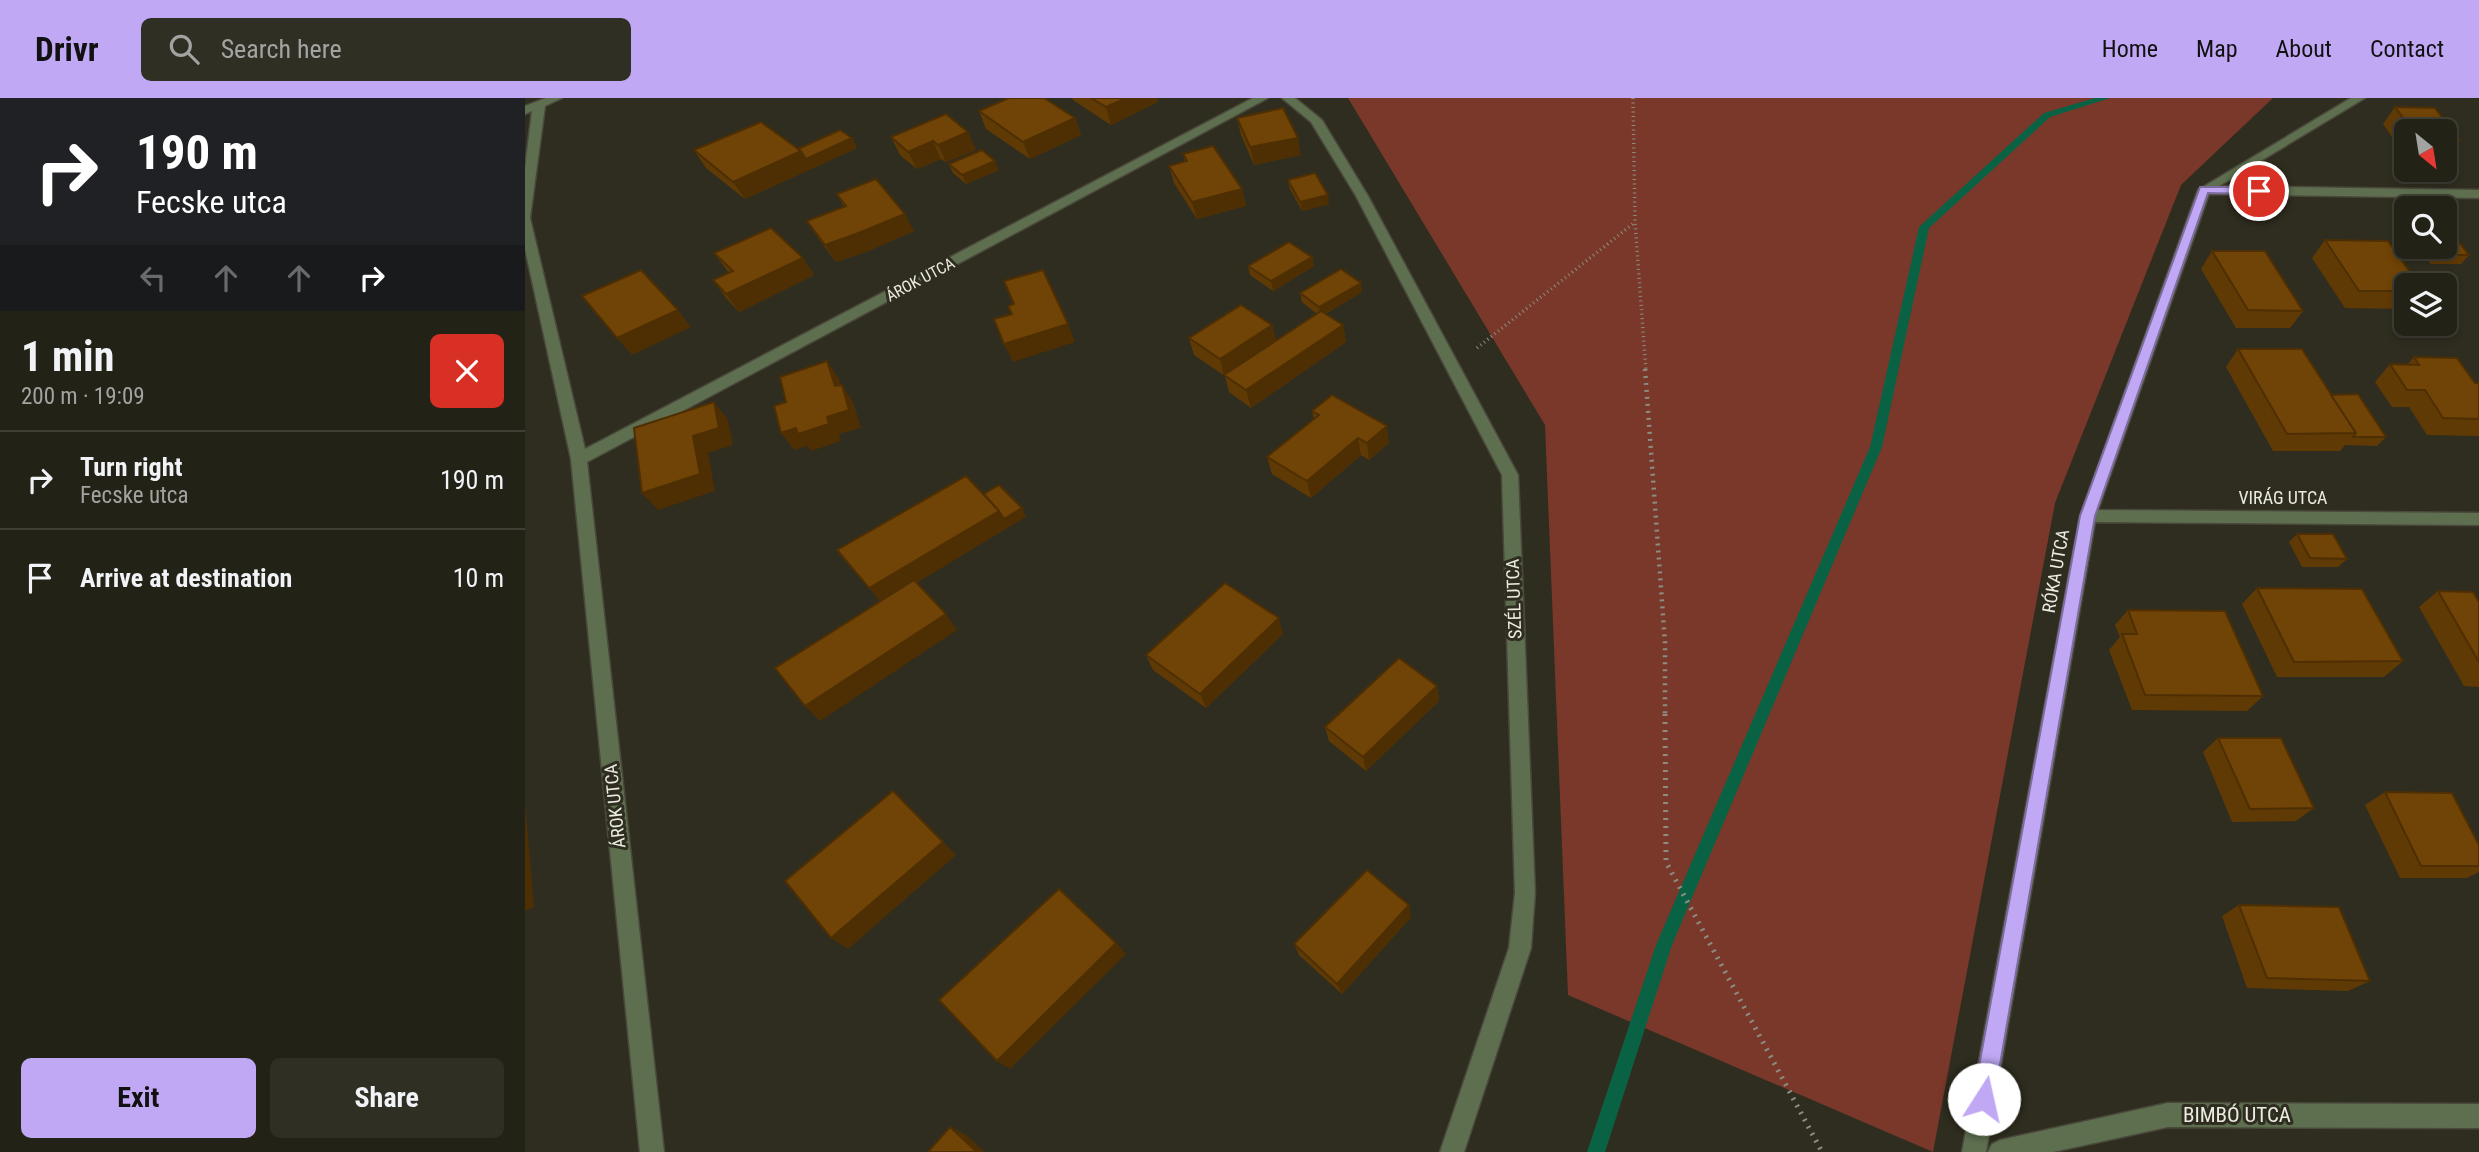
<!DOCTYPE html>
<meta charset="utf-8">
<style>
body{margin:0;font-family:"Roboto Condensed",sans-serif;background:#2f2f24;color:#f1f3f6;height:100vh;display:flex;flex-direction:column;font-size:26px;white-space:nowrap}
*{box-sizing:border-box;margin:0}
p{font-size:23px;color:#a3a4a1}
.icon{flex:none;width:38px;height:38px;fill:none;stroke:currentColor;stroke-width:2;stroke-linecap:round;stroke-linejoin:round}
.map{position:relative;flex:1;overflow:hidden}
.sheet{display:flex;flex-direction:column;background:#232217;width:525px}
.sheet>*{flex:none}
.banner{background:#202124;color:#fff;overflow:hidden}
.needle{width:46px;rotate:150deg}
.tools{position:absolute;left:1869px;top:21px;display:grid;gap:14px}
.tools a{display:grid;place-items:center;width:63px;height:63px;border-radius:10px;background:#232217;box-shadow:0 4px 10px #0003,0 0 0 2px #403f36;font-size:35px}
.pin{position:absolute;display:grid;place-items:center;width:60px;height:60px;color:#fff;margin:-30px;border:4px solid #fff;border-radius:50%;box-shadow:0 2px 7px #0007}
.me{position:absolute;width:77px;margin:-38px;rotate:10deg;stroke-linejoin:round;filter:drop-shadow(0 0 5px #0008)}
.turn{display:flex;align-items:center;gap:24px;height:147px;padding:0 21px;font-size:32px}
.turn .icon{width:91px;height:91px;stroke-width:2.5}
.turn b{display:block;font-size:49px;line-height:60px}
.lanes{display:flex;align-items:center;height:66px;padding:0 21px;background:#0003;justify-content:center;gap:35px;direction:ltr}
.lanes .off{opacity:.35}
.round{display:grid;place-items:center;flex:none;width:74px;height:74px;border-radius:10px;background:#2f2f24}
.overview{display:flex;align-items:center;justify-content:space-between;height:119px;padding:0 21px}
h1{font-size:42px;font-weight:700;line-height:52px}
.primary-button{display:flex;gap:14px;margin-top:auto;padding:14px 21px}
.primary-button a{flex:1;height:80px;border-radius:10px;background:#c0a8f4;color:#111;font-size:28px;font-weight:700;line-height:80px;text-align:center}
.primary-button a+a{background:#2f2f24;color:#f1f3f6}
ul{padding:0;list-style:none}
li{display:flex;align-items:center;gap:21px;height:98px;padding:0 21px;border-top:2px solid #403f36}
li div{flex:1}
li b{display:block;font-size:26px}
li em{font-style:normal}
header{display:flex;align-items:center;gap:42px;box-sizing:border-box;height:98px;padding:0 35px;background:#c0a8f4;color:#111}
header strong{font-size:33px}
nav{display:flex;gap:38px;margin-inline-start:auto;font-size:24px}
.search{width:490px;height:63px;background:#2f2f24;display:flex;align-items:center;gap:18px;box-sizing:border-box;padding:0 24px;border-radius:10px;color:#a3a4a1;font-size:26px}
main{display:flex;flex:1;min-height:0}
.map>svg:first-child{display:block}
.green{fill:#793829}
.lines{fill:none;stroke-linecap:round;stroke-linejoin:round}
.stream{fill:#0a6245;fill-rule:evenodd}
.street-casing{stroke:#49483a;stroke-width:3}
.path-far2{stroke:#8d8c80;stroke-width:3.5;stroke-dasharray:1 3.5;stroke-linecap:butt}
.path-far1{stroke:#8d8c80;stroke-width:4.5;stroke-dasharray:2 5;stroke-linecap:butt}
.path{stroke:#8d8c80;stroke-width:5;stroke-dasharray:2 6;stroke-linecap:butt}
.street{fill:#5e6f50;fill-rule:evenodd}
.wall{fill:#603a05}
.shaded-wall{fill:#4e2f04}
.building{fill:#704306;stroke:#4e2f04;stroke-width:2}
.route{fill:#c0a8f4;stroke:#7d6d9f;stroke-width:2}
.labels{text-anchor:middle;stroke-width:6;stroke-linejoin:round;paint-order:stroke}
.far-street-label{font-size:16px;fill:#ecebe2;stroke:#2f2d1f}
.street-label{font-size:18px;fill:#ecebe2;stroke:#2f2d1f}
.near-street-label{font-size:21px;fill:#ecebe2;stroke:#2f2d1f}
</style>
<header>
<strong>Drivr</strong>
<div class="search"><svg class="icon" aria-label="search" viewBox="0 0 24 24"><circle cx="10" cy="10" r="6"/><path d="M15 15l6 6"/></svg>Search here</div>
<nav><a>Home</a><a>Map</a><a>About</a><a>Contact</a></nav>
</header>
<main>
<section class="sheet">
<div class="banner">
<div class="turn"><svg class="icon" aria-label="right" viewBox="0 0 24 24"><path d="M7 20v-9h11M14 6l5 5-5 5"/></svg><div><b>190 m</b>Fecske utca</div></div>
<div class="lanes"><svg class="icon off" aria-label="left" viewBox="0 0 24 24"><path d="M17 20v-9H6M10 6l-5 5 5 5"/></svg><svg class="icon off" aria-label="ahead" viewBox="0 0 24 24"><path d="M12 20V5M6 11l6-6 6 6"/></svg><svg class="icon off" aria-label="ahead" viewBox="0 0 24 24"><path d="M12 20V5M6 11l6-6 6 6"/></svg><svg class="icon" aria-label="right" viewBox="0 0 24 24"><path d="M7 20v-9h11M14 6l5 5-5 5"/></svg></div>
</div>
<div class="overview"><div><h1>1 min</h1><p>200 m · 19:09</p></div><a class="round" style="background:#d93025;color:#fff"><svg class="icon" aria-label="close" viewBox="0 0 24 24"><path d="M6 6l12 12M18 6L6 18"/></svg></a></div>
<ul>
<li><svg class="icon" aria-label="right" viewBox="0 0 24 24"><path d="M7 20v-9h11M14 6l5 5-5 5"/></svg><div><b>Turn right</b><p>Fecske utca</p></div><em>190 m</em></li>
<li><svg class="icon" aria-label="arrive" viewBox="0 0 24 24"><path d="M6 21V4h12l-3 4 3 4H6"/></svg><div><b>Arrive at destination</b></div><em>10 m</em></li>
</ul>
<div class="primary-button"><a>Exit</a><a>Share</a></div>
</section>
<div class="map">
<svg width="1954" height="1054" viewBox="0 0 1954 1054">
<rect width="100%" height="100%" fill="#2f2d1f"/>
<path class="green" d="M823 0H1748L1656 87 1530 405 1408 1054 1043 897 1020 327Z"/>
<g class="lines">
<path class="stream" d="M1570 0H1585L1525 19 1404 130 1357 349 1147 847 1080 1054H1062L1131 847 1345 349 1394 129 1519 15Z"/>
<defs>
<g id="street">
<path d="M21 0H37L20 8 5 120 60 351 728 0H743L62 364 139 1054H115L46 361 0 151V70L7 13 0 16V8Z"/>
<path d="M757 0H770L797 22 843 98 993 377 1010 795 1006 850 939 1054H915L984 850 990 795 977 377 831 98 786 24Z"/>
<path d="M1826 0H1840L1694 88 1954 92V100L1684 96 1573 412 1954 415V427L1570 424 1461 1054H1437L1555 418 1673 92Z"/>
<path d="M1643 1005 1954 1006V1030L1643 1029 1528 1054H1463L1467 1046 1475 1042Z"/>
</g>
</defs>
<use href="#street" class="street-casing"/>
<g class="path-far2">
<path d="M1108 0 1110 124 1121 273"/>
<path d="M952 250 1109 125"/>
</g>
<path class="path-far1" d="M1120 271 1140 545V618"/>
<path class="path" d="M1140 616 1141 764 1297 1054"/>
<use href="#street" class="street"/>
</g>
<g class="wall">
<path d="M547 0H632L633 4 586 27 548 2Z"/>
<path d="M1870 9 1910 10 1935 43 1921 60H1920V33H1881V59L1858 26Z"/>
<path d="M454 13 550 20 556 37 505 61 461 31Z"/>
<path d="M421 16 451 52 421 64 416 61 392 71 375 57 366 39Z"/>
<path d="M712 20 776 57 729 67 716 37Z"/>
<path d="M327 40 332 50 220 101 181 70 169 52 273 51Z"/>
<path d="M658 56 717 91 721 108 672 121 649 85 644 68 660 64Z"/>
<path d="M424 66 474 72 441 86 428 75Z"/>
<path d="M763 82 804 106 777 113 765 91Z"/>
<path d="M312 96 389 133 341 154 311 164 293 140 282 123 319 109Z"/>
<path d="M1800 142 1881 187V211L1820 210 1787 160Z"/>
<path d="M1893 149H1920L1944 157 1936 166H1906Z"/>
<path d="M1687 153 1778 213 1765 230H1711L1676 171Z"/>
<path d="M189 155 278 160 289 177 214 214 201 200 188 182 204 175Z"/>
<path d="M787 159 789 168 748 193 725 177 723 168Z"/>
<path d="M837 194 800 216 818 227 821 244 726 310 704 294 700 278 669 257 664 240 747 227 751 243 792 216 777 204 775 195Z"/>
<path d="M1713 251 1861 339 1852 348 1820 347 1815 353H1748L1701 269Z"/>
<path d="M1889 259 1950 285H1954V338L1902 337 1884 309H1867L1850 284 1865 266 1882 267Z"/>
<path d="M787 313 864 345 844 362 836 357 786 400 747 376 742 359 789 321Z"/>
<path d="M1772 436 1822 461 1813 469H1777L1764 444Z"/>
<path d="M1732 490 1878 563 1859 579H1752L1717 506Z"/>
<path d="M1913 493 1954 504V589L1939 588 1894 509Z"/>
<path d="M1603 512 1738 598 1722 613 1607 612 1584 552 1595 539 1590 527Z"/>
<path d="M758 536 681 610 628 572 621 557Z"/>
<path d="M912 588 914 603 841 673 804 643 800 629Z"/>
<path d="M1693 640 1789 710 1771 723 1707 724 1678 654Z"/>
<path d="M1860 694 1954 747V774L1942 780H1875L1840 707Z"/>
<path d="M1714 807 1845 883 1823 893 1722 890 1697 818Z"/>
<path d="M886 819 817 896 774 857 769 846Z"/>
</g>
<g class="shaded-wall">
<path d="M601 0H632L633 4 586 27 581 9Z"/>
<path d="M550 20 556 37 505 61 498 44Z"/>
<path d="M443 34 451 52 421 64 413 47Z"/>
<path d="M327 40 332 50 220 101 208 84 276 53Z"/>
<path d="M773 40 776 57 729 67 725 49Z"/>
<path d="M408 43 416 61 392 71 383 54Z"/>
<path d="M470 63 474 72 441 86 437 77Z"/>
<path d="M717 91 721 108 672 121 667 104Z"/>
<path d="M803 97 804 106 777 113 775 104Z"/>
<path d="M380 116 389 133 341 154 311 164 300 147Z"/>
<path d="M787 159 789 168 748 193 746 183Z"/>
<path d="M278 160 289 177 214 214 201 196Z"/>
<path d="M836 185 837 194 796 218 794 209Z"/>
<path d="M153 212 166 229 107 257 92 240Z"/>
<path d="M543 226 550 244 488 264 479 246Z"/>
<path d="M747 227 751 244 699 278 695 261Z"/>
<path d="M818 227 821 244 726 310 721 292Z"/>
<path d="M302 263 314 281 321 306 310 288Z"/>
<path d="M317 287 328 304 336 330 314 336 316 343 286 353 282 348 269 352 256 335 302 319Z"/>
<path d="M189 304 203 322 208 347 183 355 190 393 133 412 117 395 168 338Z"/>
<path d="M862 328 864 345 844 362 842 345Z"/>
<path d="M833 340 836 357 786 400 782 383Z"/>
<path d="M497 410 501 419 484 429 479 421Z"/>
<path d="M474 413 484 429 357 506 344 490Z"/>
<path d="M421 516 432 532 295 623 280 608Z"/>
<path d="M754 520 758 536 681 610 675 596Z"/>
<path d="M912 588 914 603 841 673 838 659Z"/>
<path d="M368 693 431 757 323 851 306 840Z"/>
<path d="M0 705 9 809 0 813Z"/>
<path d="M884 807 886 819 817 896 812 886Z"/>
<path d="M591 845 601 856 485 971 472 963Z"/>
<path d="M425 1029 440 1036 460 1054H452Z"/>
</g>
<g class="building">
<path d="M484 0H519L550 20 498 44 454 13Z"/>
<path d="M566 0H601L581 9Z"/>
<path d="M1870 9 1910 10 1935 43 1920 42V33H1888Z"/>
<path d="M758 10 773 40 725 49 712 20Z"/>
<path d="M421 16 443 34 413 47 408 43 383 54 366 39Z"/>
<path d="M236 24 276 53 208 84 169 52Z"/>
<path d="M315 32 327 40 281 61 276 53 273 51Z"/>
<path d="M688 48 717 91 667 104 644 68 662 63 658 56Z"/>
<path d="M457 52 470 63 437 77 424 66Z"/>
<path d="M790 75 803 97 775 104 763 82Z"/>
<path d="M351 81 380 116 331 136 300 147 282 123 321 108 312 96Z"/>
<path d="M1920 127 1944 157H1914L1908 149H1920Z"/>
<path d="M246 130 278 160 201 196 188 182 208 173 189 155Z"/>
<path d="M1800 142 1863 143 1894 187H1881V193H1834Z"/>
<path d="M764 144 787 159 746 183 723 168Z"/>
<path d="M1687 153H1740L1778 213 1723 212Z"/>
<path d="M816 171 836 185 794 209 775 195Z"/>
<path d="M116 172 153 212 92 240 57 198Z"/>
<path d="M518 172 543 226 479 246 469 221 487 216 483 208 489 206 479 183Z"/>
<path d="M716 207 747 227 695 261 664 240Z"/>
<path d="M796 213 818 227 721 292 699 277Z"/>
<path d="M1713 251H1777L1831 335 1762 336Z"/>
<path d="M1889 259 1932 260 1950 285H1954V321L1918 320 1900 292H1882L1865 266 1894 267Z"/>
<path d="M302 263 310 288 317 287 324 312 302 319 304 326 273 336 271 330 256 335 249 308 261 304 255 279Z"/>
<path d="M1833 296 1861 339H1828L1831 335 1806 297Z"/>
<path d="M807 297 862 328 842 345 833 340 782 383 742 359 794 317 787 313Z"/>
<path d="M189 304 194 330 168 338 175 376 117 395 109 330Z"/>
<path d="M441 378 474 413 344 490 312 452Z"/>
<path d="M474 387 497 410 479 421 474 413 459 396Z"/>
<path d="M1772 436H1808L1822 461 1785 460Z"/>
<path d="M389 482 421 516 280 608 250 570Z"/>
<path d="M700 485 754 520 675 596 621 557Z"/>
<path d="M1732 490 1837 491 1878 563 1769 564Z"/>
<path d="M1913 493 1948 494 1954 504V564Z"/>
<path d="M1603 512 1700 513 1738 598 1620 597 1597 536H1612Z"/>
<path d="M874 560 912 588 838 659 800 629Z"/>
<path d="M1693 640H1756L1789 710 1725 711Z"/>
<path d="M368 693 418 744 306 840 260 783Z"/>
<path d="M1860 694 1927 695 1954 747V768H1896Z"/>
<path d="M842 772 884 807 812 886 769 846Z"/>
<path d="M534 791 591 845 472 963 414 902Z"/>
<path d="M1714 807 1814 809 1845 883 1742 880Z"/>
<path d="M425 1029 452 1054H403Z"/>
</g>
<path class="route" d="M1675 89H1734L1739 93 1734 96 1683 95 1570 418 1469 1001 1466 1008 1459 1011 1451 1008 1448 1001 1555 418Z"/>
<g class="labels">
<g class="far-street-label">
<text transform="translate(395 181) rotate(-28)" y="6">ÁROK UTCA</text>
</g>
<g class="street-label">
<text x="1758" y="406">VIRÁG UTCA</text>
<text transform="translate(1531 473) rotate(-80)" y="6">RÓKA UTCA</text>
<text transform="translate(989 501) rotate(-92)" y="6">SZÉL UTCA</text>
<text transform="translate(90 708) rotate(-96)" y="6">ÁROK UTCA</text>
</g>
<g class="near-street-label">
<text x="1712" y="1024">BIMBÓ UTCA</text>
</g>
</g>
</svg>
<div class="tools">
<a><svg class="needle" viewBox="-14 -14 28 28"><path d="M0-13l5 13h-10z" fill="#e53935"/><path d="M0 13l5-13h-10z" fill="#a3a4a1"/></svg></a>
<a><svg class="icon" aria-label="search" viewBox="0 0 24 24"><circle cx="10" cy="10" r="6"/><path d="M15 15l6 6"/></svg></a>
<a><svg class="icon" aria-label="layers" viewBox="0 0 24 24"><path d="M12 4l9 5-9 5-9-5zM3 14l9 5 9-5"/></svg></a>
</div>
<div class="pin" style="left:1734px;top:93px;background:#d93025"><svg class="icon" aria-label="arrive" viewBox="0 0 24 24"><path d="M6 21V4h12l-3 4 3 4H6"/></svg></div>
<svg class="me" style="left:1459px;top:1001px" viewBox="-20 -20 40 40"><circle r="19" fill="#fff"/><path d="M0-13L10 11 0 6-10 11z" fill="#c0a8f4"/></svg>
</div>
</main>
